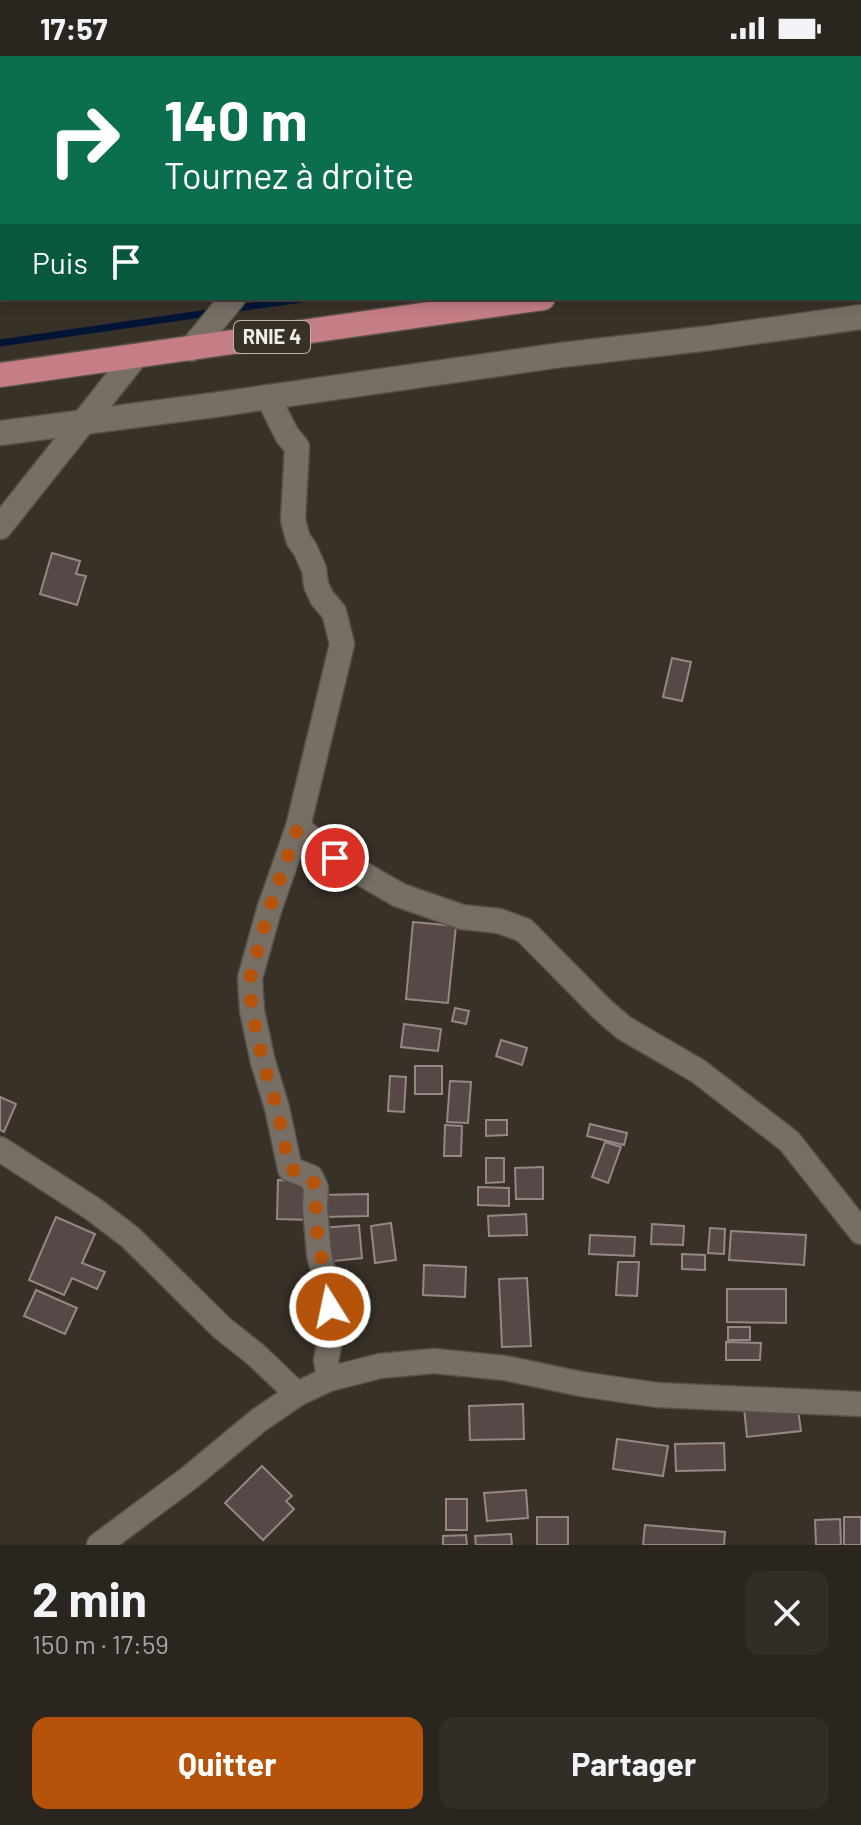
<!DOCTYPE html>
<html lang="fr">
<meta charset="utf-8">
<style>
body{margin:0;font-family:Barlow,sans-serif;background:#322d27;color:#f1f3f6;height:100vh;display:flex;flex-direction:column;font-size:30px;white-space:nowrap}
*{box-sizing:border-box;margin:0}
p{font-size:26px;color:#a5a5a4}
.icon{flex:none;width:44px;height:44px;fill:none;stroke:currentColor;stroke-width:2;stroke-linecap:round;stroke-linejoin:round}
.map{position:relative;height:1489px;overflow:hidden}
.details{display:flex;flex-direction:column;background:#2a251e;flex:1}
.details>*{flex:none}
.banner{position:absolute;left:0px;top:0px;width:862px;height:244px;box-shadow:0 4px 12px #0003,0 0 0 2px #46423c;background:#0b6e4f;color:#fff;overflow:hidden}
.pin{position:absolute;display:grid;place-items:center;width:68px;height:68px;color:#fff;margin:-34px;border:4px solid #fff;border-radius:50%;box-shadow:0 2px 8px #0007}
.me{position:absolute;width:88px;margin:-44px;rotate:350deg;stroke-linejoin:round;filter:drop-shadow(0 0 6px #0008)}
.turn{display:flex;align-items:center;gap:28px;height:168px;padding:0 32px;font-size:36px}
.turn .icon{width:104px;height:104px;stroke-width:2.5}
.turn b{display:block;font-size:56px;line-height:68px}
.then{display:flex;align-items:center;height:76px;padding:0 32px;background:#0003;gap:16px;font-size:30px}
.round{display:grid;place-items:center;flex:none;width:84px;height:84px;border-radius:16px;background:#322d27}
.summary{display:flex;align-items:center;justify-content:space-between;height:136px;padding:0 32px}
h1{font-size:48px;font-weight:700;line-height:60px}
.primary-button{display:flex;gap:16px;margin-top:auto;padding:16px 32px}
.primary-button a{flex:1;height:92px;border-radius:16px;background:#b45309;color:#fff;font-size:32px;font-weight:700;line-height:92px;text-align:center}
.primary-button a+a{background:#322d27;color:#f1f3f6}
.status{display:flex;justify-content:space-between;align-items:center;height:56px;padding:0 40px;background:#2a251e;direction:ltr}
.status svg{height:22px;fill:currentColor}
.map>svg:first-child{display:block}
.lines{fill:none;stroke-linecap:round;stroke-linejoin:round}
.stream{stroke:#001536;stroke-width:7}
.building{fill:#554847;stroke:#968786;stroke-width:2}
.street-casing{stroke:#565049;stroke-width:27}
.primary-casing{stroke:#565049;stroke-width:27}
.street{stroke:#776e65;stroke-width:24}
.primary{stroke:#c47e84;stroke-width:24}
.route{stroke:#b45309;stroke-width:14;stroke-dasharray:0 25.2}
.labels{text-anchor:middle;stroke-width:8;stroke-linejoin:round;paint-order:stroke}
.shield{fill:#383128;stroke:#bab5ae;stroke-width:2}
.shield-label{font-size:20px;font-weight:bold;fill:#f1ede7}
</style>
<div class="status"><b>17:57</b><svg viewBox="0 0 49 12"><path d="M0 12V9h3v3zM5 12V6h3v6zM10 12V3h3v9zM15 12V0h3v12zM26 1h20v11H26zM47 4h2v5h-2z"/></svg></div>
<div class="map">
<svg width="861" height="1489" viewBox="0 0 861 1489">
<rect width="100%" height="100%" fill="#383128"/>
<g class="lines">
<g class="stream">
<path d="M860 161 861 160"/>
<path d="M231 253 308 242"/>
<path d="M0 287 215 256"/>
</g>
</g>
<g class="building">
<path d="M0 213H2V242H41V245L0 244Z"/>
<path d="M52 497 80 505 76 518 86 520 77 549 40 538Z"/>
<path d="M672 602 691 606 682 645 663 641Z"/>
<path d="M413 866 456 870 448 947 406 943Z"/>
<path d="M455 952 469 955 466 968 452 965Z"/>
<path d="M404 968 441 973 438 995 401 991Z"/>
<path d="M501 984 527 992 522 1009 496 1000Z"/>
<rect x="415" y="1010" width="27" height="28"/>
<path d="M390 1020 406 1021 404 1056 388 1055Z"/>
<path d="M450 1025 471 1026 468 1067 447 1066Z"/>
<path d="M0 1041 16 1048 4 1076 0 1074Z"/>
<path d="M486 1064H507V1079L486 1080Z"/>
<path d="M590 1068 627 1077 624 1089 587 1080Z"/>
<path d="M445 1069 462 1070 461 1100H444Z"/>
<path d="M605 1086 621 1091 608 1127 592 1121Z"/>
<path d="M486 1102H504V1126L486 1127Z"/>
<path d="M543 1111V1143H516L515 1112Z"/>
<path d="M278 1124 312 1125 311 1164 277 1163Z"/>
<path d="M478 1131 509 1132V1150L478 1149Z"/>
<path d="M368 1138V1160L322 1161 321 1139Z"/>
<path d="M526 1158 527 1179 489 1180 488 1160Z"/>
<path d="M56 1161 95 1178 82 1207 105 1216 97 1233 72 1222 64 1239 29 1224Z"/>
<path d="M391 1167 396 1204 375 1207 371 1170Z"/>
<path d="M652 1168 684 1170 683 1189 651 1188Z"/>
<path d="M359 1169 362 1202 324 1206 321 1172Z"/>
<path d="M710 1172 725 1173 724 1198 708 1197Z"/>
<path d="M731 1175 806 1179 804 1209 729 1204Z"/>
<path d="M590 1179 635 1181 634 1200 589 1198Z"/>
<path d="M682 1198 705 1199V1214L682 1213Z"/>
<path d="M618 1206H639L637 1240 616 1239Z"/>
<path d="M424 1209 466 1211 465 1241 423 1239Z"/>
<path d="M527 1222 531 1290 502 1291 499 1223Z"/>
<path d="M727 1233H786V1267L727 1266Z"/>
<path d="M36 1234 77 1252 65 1278 24 1260Z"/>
<rect x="728" y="1271" width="22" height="13"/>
<path d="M726 1286 761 1287 760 1304H726Z"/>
<path d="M797 1346 801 1375 747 1381 744 1352Z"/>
<path d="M523 1348 524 1383 470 1384 469 1350Z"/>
<path d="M617 1383 668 1390 663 1420 613 1413Z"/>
<path d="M724 1387 725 1414 676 1415 675 1388Z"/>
<path d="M262 1410 292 1440 286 1445 294 1453 263 1484 225 1447Z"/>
<path d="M526 1434 528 1462 487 1465 484 1437Z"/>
<rect x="446" y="1443" width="21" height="31"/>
<rect x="537" y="1461" width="31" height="28"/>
<rect x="844" y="1461" width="17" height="28"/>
<path d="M840 1463 841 1489H816L815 1464Z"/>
<path d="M645 1469 725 1476 724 1489H643Z"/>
<path d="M511 1478 512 1489H476L475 1480Z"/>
<path d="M466 1479 467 1489H443V1480Z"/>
</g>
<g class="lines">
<defs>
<g id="street">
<path d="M375 2 376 0"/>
<path d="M191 293 233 242"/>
<path d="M268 341 287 379 297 391 293 464 298 483 305 493 314 513 316 529 322 542 334 556 342 588 298 771 269 854 250 922 252 955 263 1006 277 1052 290 1113 311 1121 316 1132 315 1152 319 1198 335 1263 326 1304 329 1323"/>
<path d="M0 377 214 349 561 299 710 282 861 261"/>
<path d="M0 471 135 301"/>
<path d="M298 771 335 802 399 839 462 861 499 865 524 874 602 953 624 972 698 1015 789 1085 861 1176"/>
<path d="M0 1093 93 1153 130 1181 222 1272 255 1298 297 1338"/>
<path d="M99 1489 189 1422 259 1364 297 1338 329 1323 380 1310 434 1305 505 1312 581 1328 657 1339 861 1348"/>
</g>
<g id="primary">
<path d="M860 196H861"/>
<path d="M0 319 543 242"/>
</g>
</defs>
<use href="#street" class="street-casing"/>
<use href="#primary" class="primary-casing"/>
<use href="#street" class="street"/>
<use href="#primary" class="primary"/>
</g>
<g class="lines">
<path class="route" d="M330 1251 316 1170V1132L311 1121 290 1113 277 1052 263 1006 252 955 250 922 269 854 298 771 335 802"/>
</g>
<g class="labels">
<rect class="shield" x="234" y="265" width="76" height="32" rx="6"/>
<g class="shield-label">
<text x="272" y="288">RNIE 4</text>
</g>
</g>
</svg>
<div class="pin" style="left:335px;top:802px;background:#d93025"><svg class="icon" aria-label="arrive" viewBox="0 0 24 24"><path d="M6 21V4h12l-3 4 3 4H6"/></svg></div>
<svg class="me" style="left:330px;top:1251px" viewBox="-20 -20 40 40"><circle r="17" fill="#b45309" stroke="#fff" stroke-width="3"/><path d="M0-11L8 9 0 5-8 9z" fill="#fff"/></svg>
<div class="banner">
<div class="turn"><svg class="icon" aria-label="right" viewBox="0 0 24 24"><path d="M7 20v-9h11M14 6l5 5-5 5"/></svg><div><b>140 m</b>Tournez à droite</div></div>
<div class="then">Puis<svg class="icon" aria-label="arrive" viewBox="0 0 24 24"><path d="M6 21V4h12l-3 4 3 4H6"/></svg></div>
</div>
</div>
<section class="details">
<div class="summary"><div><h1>2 min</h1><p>150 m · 17:59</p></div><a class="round"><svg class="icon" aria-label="close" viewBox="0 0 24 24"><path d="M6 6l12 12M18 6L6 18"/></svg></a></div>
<div class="primary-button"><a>Quitter</a><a>Partager</a></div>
</section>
